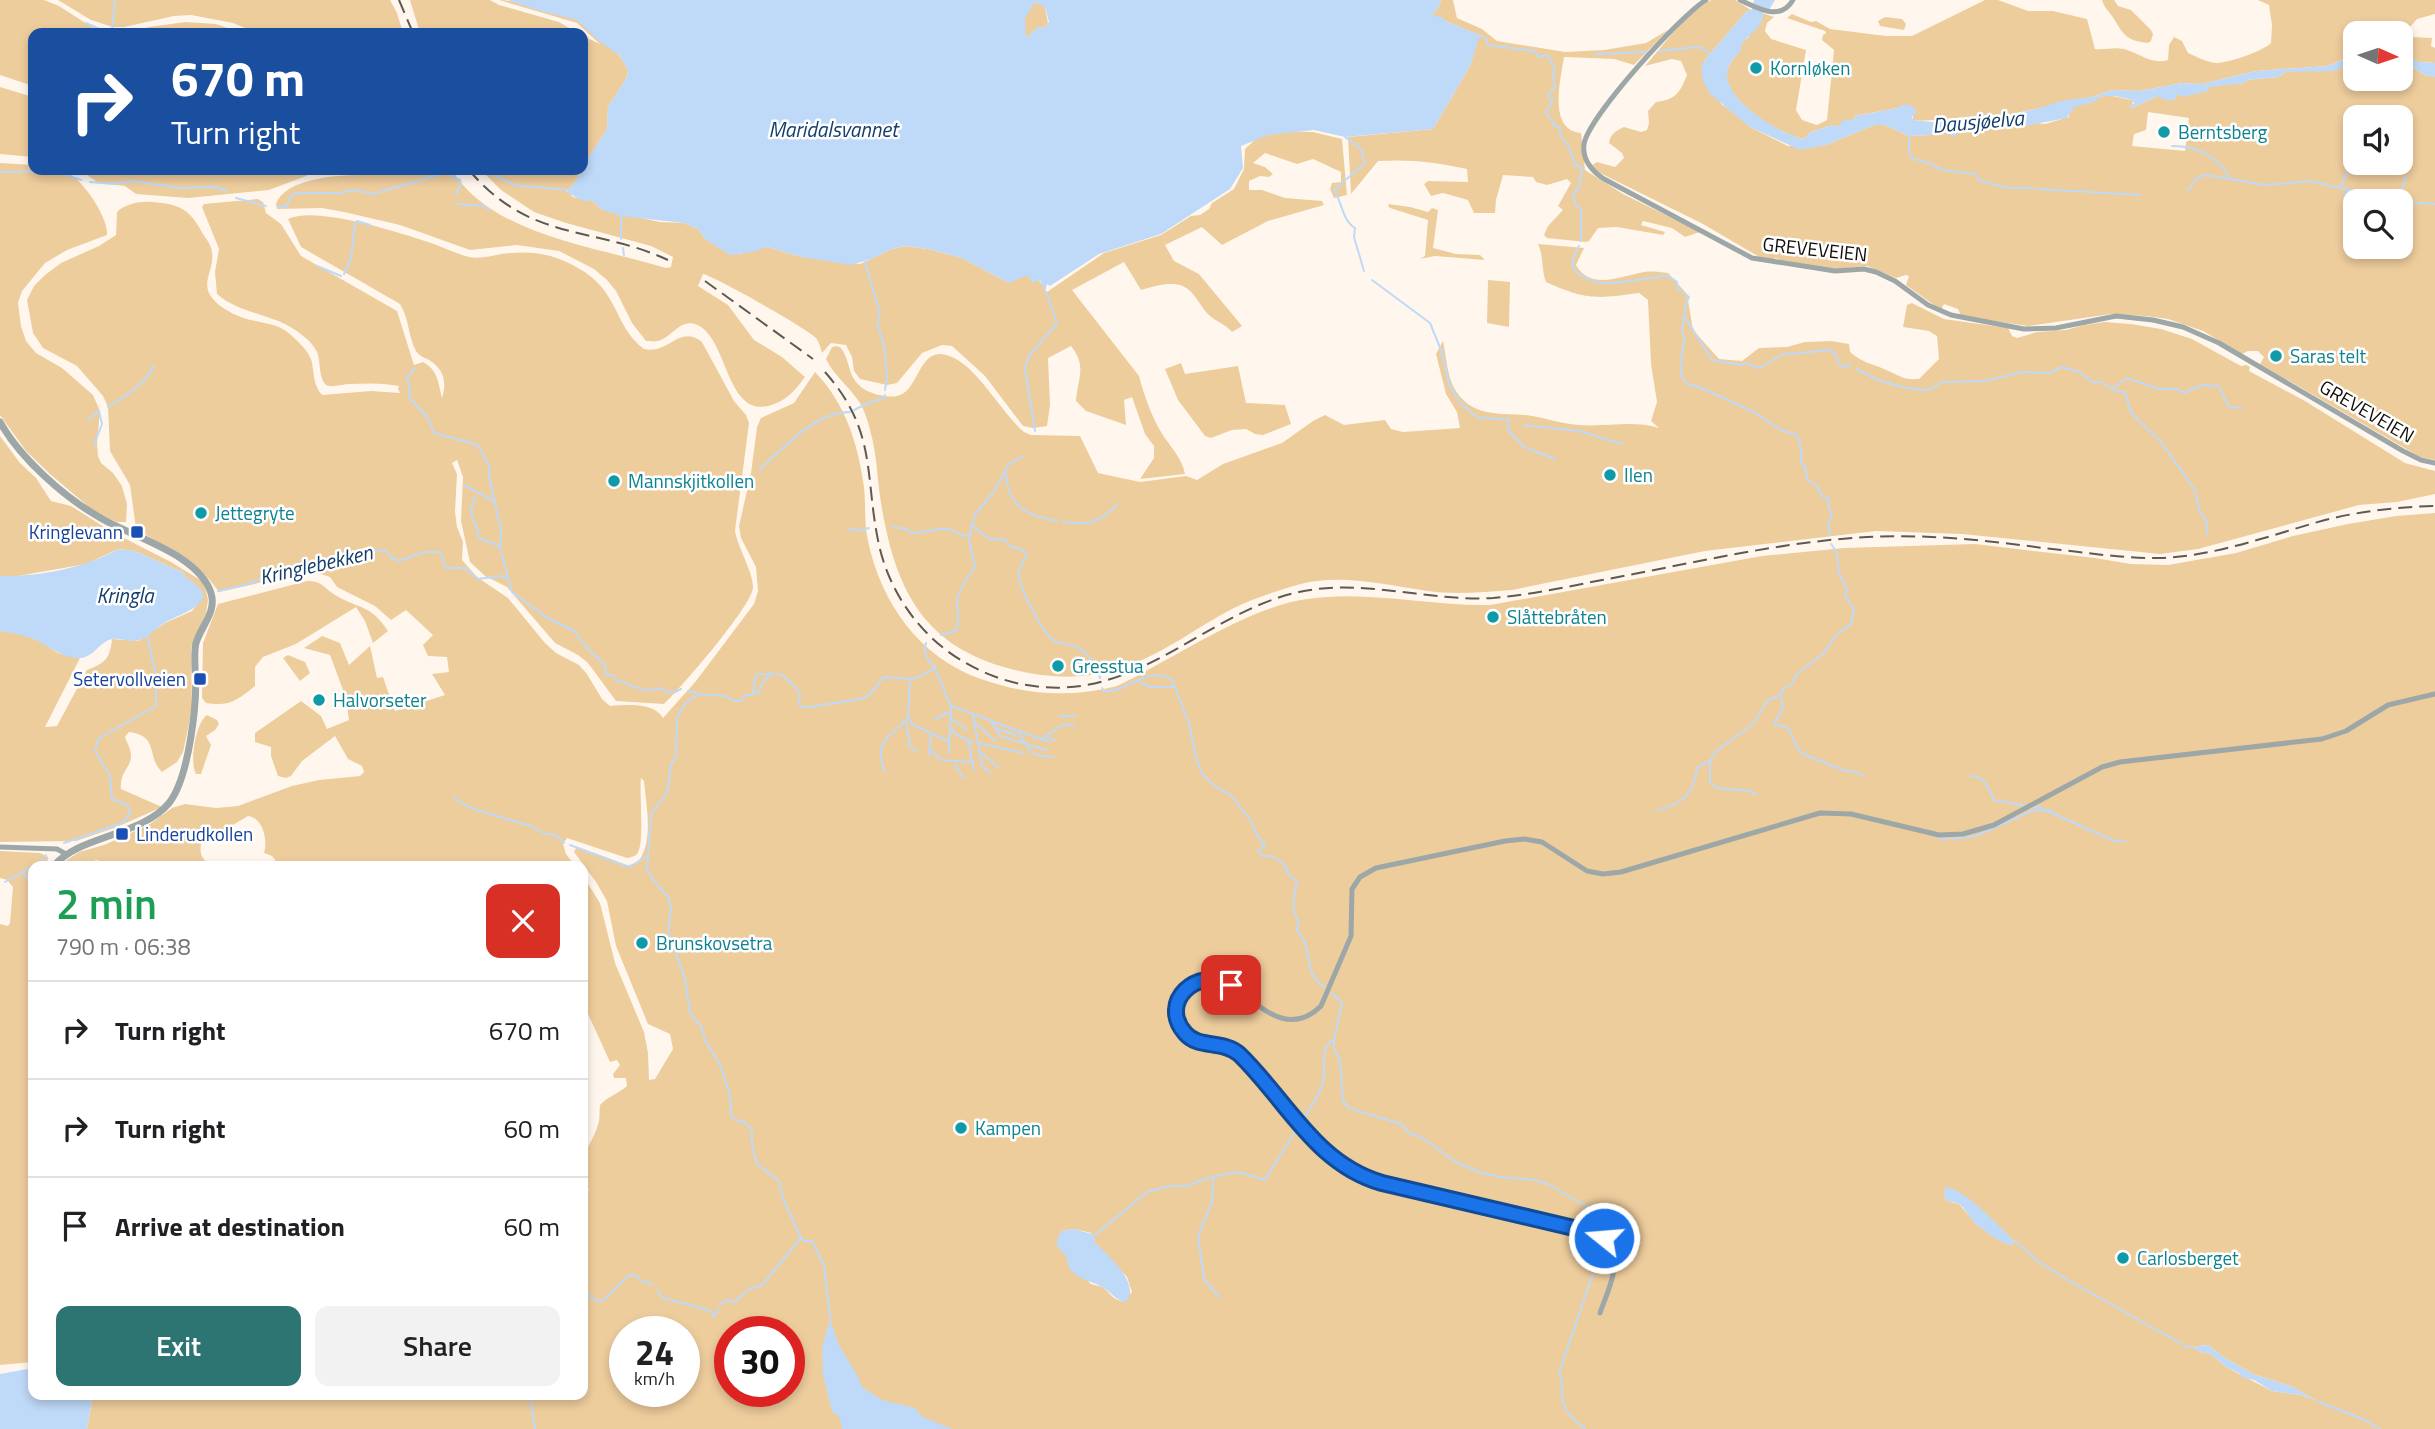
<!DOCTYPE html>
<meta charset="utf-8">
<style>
body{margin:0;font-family:"Titillium Web",sans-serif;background:#f2f2f2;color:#202124;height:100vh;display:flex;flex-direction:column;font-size:26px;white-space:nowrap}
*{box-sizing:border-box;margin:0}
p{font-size:23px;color:#757577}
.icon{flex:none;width:38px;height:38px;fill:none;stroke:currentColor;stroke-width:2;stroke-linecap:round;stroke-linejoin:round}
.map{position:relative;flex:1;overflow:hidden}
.drawer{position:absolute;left:28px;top:861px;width:560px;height:539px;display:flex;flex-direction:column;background:#fff;border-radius:14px;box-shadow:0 4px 10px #0003}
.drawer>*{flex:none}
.hud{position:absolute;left:28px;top:28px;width:560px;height:147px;border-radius:14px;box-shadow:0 4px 10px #0003;background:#1a4fa0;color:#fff;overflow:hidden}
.needle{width:46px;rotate:93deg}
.buttons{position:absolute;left:2343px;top:21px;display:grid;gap:14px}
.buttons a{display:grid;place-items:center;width:70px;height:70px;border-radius:14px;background:#fff;box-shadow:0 4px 10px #0003;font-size:35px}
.speed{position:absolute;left:609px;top:1316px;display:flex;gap:14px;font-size:35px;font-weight:700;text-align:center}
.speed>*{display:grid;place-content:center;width:91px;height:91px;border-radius:50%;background:#fff;box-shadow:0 4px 10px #0003;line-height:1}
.speed small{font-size:18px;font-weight:400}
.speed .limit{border:10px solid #d22;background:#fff;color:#111}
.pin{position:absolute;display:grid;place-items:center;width:60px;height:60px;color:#fff;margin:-30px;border-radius:14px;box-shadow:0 4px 10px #0006}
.me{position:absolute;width:77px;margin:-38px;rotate:287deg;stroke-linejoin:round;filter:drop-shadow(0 0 5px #0008)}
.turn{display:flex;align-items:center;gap:24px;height:147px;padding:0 28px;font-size:32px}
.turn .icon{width:91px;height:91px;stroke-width:2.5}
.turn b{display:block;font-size:49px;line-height:60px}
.round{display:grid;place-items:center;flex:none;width:74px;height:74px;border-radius:14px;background:#f2f2f2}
.overview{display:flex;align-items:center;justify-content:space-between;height:119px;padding:0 28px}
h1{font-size:42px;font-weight:600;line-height:52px;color:#1e9e55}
.cta{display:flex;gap:14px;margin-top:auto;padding:14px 28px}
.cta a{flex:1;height:80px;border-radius:14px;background:#2c7572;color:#fff;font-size:28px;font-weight:600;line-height:80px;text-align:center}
.cta a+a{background:#f2f2f2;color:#202124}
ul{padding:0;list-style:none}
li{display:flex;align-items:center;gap:21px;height:98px;padding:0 28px;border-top:2px solid #e0e0e0}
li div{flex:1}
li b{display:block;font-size:26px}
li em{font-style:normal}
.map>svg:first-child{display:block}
.green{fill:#eecd9d;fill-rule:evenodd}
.water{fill:#bfd9f8;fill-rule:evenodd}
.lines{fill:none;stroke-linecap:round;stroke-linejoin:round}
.stream{stroke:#bfd9f8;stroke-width:2}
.minor{stroke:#9da7a7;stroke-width:5}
.tertiary{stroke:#9da7a7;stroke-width:7}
.rail{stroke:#5e5952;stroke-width:2;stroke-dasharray:14 7;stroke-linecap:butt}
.route-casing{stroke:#114b97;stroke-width:18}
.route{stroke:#1a73e8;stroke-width:12}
.culture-dot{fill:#0f9aa8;stroke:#fff;stroke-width:2.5}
.transit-dot{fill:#1a4fb4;stroke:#fff;stroke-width:2.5}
.labels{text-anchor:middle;stroke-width:5;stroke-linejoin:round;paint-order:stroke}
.culture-label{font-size:19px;fill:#0d838f;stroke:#fff;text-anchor:start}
.street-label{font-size:19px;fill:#100c07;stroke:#fff}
.transit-label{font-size:19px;fill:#164399;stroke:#fff;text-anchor:end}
.water-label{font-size:21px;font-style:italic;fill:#133e6c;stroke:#fff}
</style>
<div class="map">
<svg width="2435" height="1429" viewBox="0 0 2435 1429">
<rect width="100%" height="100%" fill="#fff7ed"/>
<g class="green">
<path d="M0 0H44L59 6 101 33H33V86L0 75Z"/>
<path d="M58 0H390L397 13 403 33H257L233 23 191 15 174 16 124 27H113L91 20Z"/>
<path d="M410 0H490L499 5 559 22 578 33H420Z"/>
<path d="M499 0C516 0 564 11 579 20 599 32 618 50 628 70L627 77 608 107 607 129 583 167V36L600 44 577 23Z"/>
<path d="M1441 0H1453L1457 18 1482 29 1497 41 1565 52 1604 50 1646 43 1668 30 1634 65 1614 59 1564 57C1561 78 1547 130 1581 133L1585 170 1623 194 1700 232 1685 237 1672 228 1643 221 1641 225 1665 232 1663 235 1617 227 1598 228 1589 241 1586 242 1547 238 1544 235 1548 226 1563 210 1558 206 1571 183 1567 179 1547 185 1536 182 1533 177 1503 175 1496 200 1495 213H1474L1468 200 1443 193 1431 196 1424 184 1428 181 1468 182 1467 169C1437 162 1408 159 1378 161L1351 194 1348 137 1433 129 1470 66 1479 35 1431 15 1438 8Z"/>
<path d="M1711 0H1735L1751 10 1746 12 1704 61 1721 104 1733 112 1750 127 1788 146 1826 145 1874 125H1885L1909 136 1929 135 1944 130 1949 131 1973 128 2000 121 2019 127 2036 123 2045 124 2069 117 2070 108C2076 106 2101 96 2104 96 2113 95 2123 99 2133 100L2132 108 2158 96 2215 85 2245 83 2247 80 2278 77 2286 72 2350 66 2355 62 2356 79H2401V60L2425 75 2435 77V460L2420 457 2260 364 2264 357 2258 351H2248L2242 354 2203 331 2168 319 2146 316 2111 314 2028 326 1961 316 1958 309 1944 304 1941 310 1906 285 1909 276 1906 275 1896 278 1867 266 1836 269 1785 262 1776 258 1771 260 1761 258 1703 224 1602 174 1591 166 1597 162 1615 167 1624 158 1622 153 1609 143C1610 134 1617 130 1624 127L1641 132 1647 130 1649 123 1648 111 1656 102C1675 100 1680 93 1687 75L1681 61 1672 59 1645 66C1665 43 1684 16 1711 0ZM2148 112 2189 118 2185 151 2132 146 2134 134 2146 130ZM2356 117H2401V163H2356ZM2356 201H2401V247H2356Z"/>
<path d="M1985 0H1998L2028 11H2053L2087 19 2095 49C2104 50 2114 47 2124 49 2139 53 2151 65 2168 60L2169 45 2174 37 2182 41 2188 53C2197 57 2207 62 2216 63 2229 63 2263 51 2271 43L2272 25 2269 5 2258 0H2435V14L2417 19 2410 27 2412 37 2432 38 2431 46 2435 48V63L2419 62 2401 54V33H2356L2355 54 2328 66 2256 71 2202 84 2182 83 2140 91 2112 90 2092 97 1997 117C1969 113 1941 123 1913 120V116L1898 108 1892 109 1855 116 1853 120 1838 127 1832 125 1811 132 1804 139C1781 135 1726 102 1727 75 1727 61 1740 55 1742 42L1748 38 1762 13 1774 17 1767 23 1765 31 1771 39 1806 50 1796 110 1802 120 1817 125 1827 120 1834 50 1822 40 1823 35 1826 33 1825 31 1787 18 1792 14 1811 22 1816 21 1830 29 1886 36H1912Z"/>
<path d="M2102 0H2114L2118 6 2131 10 2151 30 2153 34 2151 41 2148 43C2128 41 2124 36 2114 19 2110 12 2104 8 2102 0Z"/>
<path d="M1039 2 1045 7 1048 23 1044 28 1038 27 1026 38C1021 24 1025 14 1033 3Z"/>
<path d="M1885 17 1902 19 1906 24 1904 30 1880 26 1878 21Z"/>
<path d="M186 22 216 24 241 33H132L149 27Z"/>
<path d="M0 87 33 97V157L0 154Z"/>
<path d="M1280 131 1313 132 1342 139 1347 195 1334 198 1330 189 1332 183 1341 182V172L1313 159 1297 164 1265 153 1253 163 1265 167 1273 174 1269 177 1260 176 1249 181V190H1262L1285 198 1322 201 1324 205 1268 221 1222 245 1202 227 1165 245 1174 261 1199 274 1242 326 1232 332C1225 324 1217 322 1210 316 1202 309 1197 297 1189 290 1176 279 1156 286 1141 290L1124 262 1072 290 1139 376C1144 395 1151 415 1161 432 1170 447 1182 457 1185 474L1140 479 1154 458V446L1145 434 1132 397 1124 400 1126 425 1086 411 1076 401C1078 377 1087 366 1071 346L1048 358 1050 405 1047 426 1033 428 1023 426 985 376 952 346 942 345 922 353 897 383 887 385 860 379 854 371 852 357 846 345 831 343 822 353C821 349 819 342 816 338 808 329 714 276 703 274L698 286 728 305 754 340 782 357 805 377C795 391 785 402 768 406 725 416 728 335 695 324 679 319 671 339 657 341 653 342 650 341 646 341L632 323 616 291 607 280 594 269 559 251 517 245 470 250 400 225 344 212 322 208 277 209 276 204C285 178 338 175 362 175L363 173 358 170H452C492 236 599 247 666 268L671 267 673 257 651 246 566 223 534 212 501 190 481 170H581L576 181 567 191 573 197 592 201 603 210 660 222 684 223 698 229 705 239 740 254 767 247 802 257 860 264 892 249 905 246 928 249 962 258 1009 283 1031 268 1047 292 1104 253 1161 235 1191 216 1200 215 1209 209 1212 203 1234 189 1244 169 1245 149 1257 138Z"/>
<path d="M0 163 33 165V170C42 170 53 168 61 170 79 173 109 217 107 235L67 250 45 263 22 291 18 303 21 326 26 341 36 353 62 368 93 395 100 411 97 443 98 456 101 463 113 473 122 486 127 504 126 522H117L96 513 50 474 26 451 0 415Z"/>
<path d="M80 170H316L306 176 269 190 188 198 136 194 125 186 97 182Z"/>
<path d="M258 199 263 202 266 213 281 224 301 256 397 311 414 365 423 362C438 370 438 382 442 398 447 383 444 369 429 360 424 357 420 357 416 351 408 336 409 318 400 304L301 247 288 219C316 205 404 234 434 244 445 248 457 254 469 257 480 259 491 256 501 254 530 250 552 253 578 268 619 290 614 327 644 349 669 355 679 324 702 342L734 401 746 415 749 423 735 531C738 548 754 574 753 588 751 607 681 688 664 704L616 701 588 663 578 655 555 643 507 587 485 576 470 562 461 521 463 477 457 460 452 463 457 474 455 512 457 527 463 542 462 560 477 577 508 598 545 643 556 653 579 665 587 674 602 699 610 706C626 705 654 702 663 718L696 681 754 604 758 591 756 567 741 538 739 526 751 473 757 427 761 418 794 403 815 372C846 404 858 444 864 487 866 505 864 523 868 541 881 603 920 658 981 679 1026 695 1070 698 1117 686 1173 659 1247 607 1307 599 1368 590 1429 606 1490 605L1762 556 1844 548 1975 544 2095 558 2131 564 2168 565 2236 553 2293 536 2348 524 2396 516 2435 513V1429H87L93 1395H583V1192L589 1190C572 1159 592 1149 599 1121 600 1116 599 1110 600 1105 608 1096 618 1094 627 1086L626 1078H614L613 1074 620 1065 617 1060 610 1062 583 1003V876L600 903 615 963 644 1032 648 1053 649 1080 655 1079 673 1049 670 1034 648 1024 616 946 607 901 596 882 574 852 576 848H581L627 865 636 864C655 844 646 806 644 781L641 778C639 793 645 845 637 854 635 857 630 857 627 858L567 838 563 844 566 854 575 866H280L272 856 264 853C268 840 263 818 248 816L201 844C199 856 203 860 213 866H107L97 860 74 866H58L79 852 104 845 135 831 150 824 172 808 185 804 216 808 238 806 292 786 319 780 360 776 364 772 362 766 348 759 335 736 302 761 291 776 286 778 278 776 271 756V747L255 742V733L301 701 321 716 327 729 349 720 346 698 330 655 304 648 322 636 340 643 349 665 370 646 377 678 383 677 395 711 445 695 432 674 449 672 447 657 428 656 423 645 433 635 406 610 391 620 375 606 337 587 330 577 312 571 219 592C209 578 195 562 179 553 165 544 149 539 136 528L130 485 110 451 108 407 103 396 77 366 43 348 33 333 27 300 34 286 45 275 61 263 99 246 116 235 117 212C124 204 141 201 152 202 180 204 190 209 203 234 207 240 212 246 212 253 215 269 199 284 213 299 222 310 242 319 256 321 267 324 276 324 286 331 295 338 307 349 311 359 315 372 312 384 322 395L371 391 400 393 398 389 399 386C384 383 367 383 351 384 344 384 335 387 329 386 318 384 321 360 317 352 314 346 309 340 303 336 278 313 242 316 217 294L215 272 219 249 202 207 204 204ZM1944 1195 1990 1219 2015 1242 1977 1225 1959 1204 1947 1201ZM1074 1229 1091 1233 1094 1242 1127 1277 1132 1292 1123 1302 1114 1298 1103 1287 1091 1284 1067 1258 1064 1252 1061 1231ZM625 1332H684V1391H625ZM730 1332H789V1391H730ZM2208 1345 2225 1358 2253 1374 2293 1387 2317 1401 2301 1395 2272 1391 2226 1367 2211 1354 2201 1352 2192 1347Z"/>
<path d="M1389 204 1410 207 1428 212 1432 208 1438 210 1433 248 1456 254 1480 255 1485 260 1435 256 1420 259 1425 256 1428 220 1390 208 1388 206Z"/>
<path d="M1538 244 1584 248 1576 265C1591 291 1621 276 1644 272 1652 271 1660 272 1668 273L1687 294 1693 330 1719 359 1742 361 1759 348 1787 347 1805 342 1831 341 1849 344 1850 352C1866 365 1870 362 1886 370 1901 376 1902 380 1919 379L1939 359 1937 336 1929 331 1903 327 1907 305 1912 303 1944 319 2008 328 2012 336 2017 338 2037 332 2066 330 2084 325 2104 322 2131 324 2161 329 2192 339 2241 366 2246 365 2250 367 2249 371 2305 401 2405 463 2435 471V494L2397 502 2359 505 2198 549 2160 554 1962 534 1876 531 1705 551 1512 590C1484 592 1455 595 1428 591 1384 585 1340 573 1297 585 1276 591 1252 599 1232 609 1196 628 1164 653 1125 667 1090 680 1047 679 1011 669 922 646 895 588 881 503 877 478 877 454 870 430 868 422 865 412 861 405 851 388 834 376 826 359L832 347 837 346 841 348C849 358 848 372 856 382 862 389 870 393 879 395 886 396 893 398 900 395 921 387 919 340 954 358 979 370 1002 413 1024 432L1031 435 1080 436 1098 473 1140 482 1186 476 1197 480 1223 464 1282 443 1313 421 1325 415 1344 425 1385 420 1391 429 1403 432 1460 428 1457 412 1446 394 1436 354 1443 341C1446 355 1447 375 1454 388 1471 417 1497 413 1526 415 1543 417 1561 424 1579 425 1606 427 1634 420 1659 428L1651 421 1657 402 1651 364 1648 300 1639 293C1596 299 1586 300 1546 282 1541 269 1544 257 1538 244Z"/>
<path d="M1488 280 1510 282 1509 327 1487 323Z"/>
<path d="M1181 363 1185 374 1238 366 1246 403 1285 405 1291 424 1263 435 1255 434 1246 429 1232 430 1211 438 1205 436 1178 400 1165 369Z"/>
<path d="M0 436 20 463 36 478 51 501 71 506 112 532 171 562 202 581 206 591 208 600 206 613 191 648 192 706 188 729 183 752 177 762 162 772C146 757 160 736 129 732L125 737C127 743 131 749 131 755 132 767 119 772 121 789L162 807 117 827 76 841 0 842V631L20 633 39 641 58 653 80 658 45 727 57 726 87 670C105 663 110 659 112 639L138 641 165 623 192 611 203 597 197 586 185 577 184 573 135 551 118 549 86 564 18 576H0Z"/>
<path d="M307 581C324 581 324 589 337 596 361 610 370 604 388 631L373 643 365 621 356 607 296 644 263 657 255 667V686C238 700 229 707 206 703L202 698 203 643 218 604Z"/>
<path d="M288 655 305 662 310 673 300 681 283 658Z"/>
<path d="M207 715 217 720 219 724 215 730 206 736 211 745 201 774H196C189 762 196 722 207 715Z"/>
<path d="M0 851 40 853 48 857 47 866H33V1362L0 1365V924L8 926 10 923 13 887 7 880 0 878Z"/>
</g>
<g class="water">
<path d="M508 0H1441L1438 8 1432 15 1444 18 1445 21 1480 35 1470 66 1433 129 1345 137 1314 130 1268 135 1241 146 1243 168 1230 189 1161 234 1099 254 1050 286 1047 284 1045 292 1040 280 1033 283 1030 278 1025 276 1009 283 962 258 928 249 905 246 892 249 871 259 851 265 802 257 767 247 753 252 730 255 705 239 698 229 684 223 621 216 603 210 592 201H583L568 193V190L576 181 586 161 607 129 608 107 627 77 628 70 619 55 600 42 577 20 537 10ZM1035 2 1045 7 1049 22 1044 28 1038 27 1026 38 1025 18Z"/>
<path d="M1754 0H1775L1769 10 1764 9C1763 13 1763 16 1762 20 1760 27 1750 35 1745 40 1740 45 1743 43 1741 49 1739 55 1734 57 1731 62 1710 93 1779 134 1804 139L1811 132 1832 125 1838 127 1843 120H1853L1855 116 1898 108C1904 103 1909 104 1915 108L1916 114 1912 116 1913 120 1932 122 1985 115 1997 117 2036 109 2061 101 2092 97 2112 90 2140 91 2182 83 2202 84 2256 71 2328 66 2356 54 2355 62 2334 71 2286 72 2278 77 2247 80 2245 83 2209 87 2207 91 2183 97 2177 94 2175 100H2165L2158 96 2132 108H2130V105L2134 104 2133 100 2115 96H2102L2091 103 2070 108 2076 110 2071 111 2067 118 2019 127 1999 121 1993 125 1985 124 1973 128 1958 129 1957 135 1953 137 1944 130 1929 135 1909 136 1885 125H1874L1826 145 1800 150 1750 127 1710 94 1703 81 1701 68 1704 61 1746 12 1752 9Z"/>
<path d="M2401 54 2419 62 2435 63V77L2425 75 2402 60Z"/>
<path d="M118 549 135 551 184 573 185 577C226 600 187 611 166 622 157 627 149 637 139 640 131 643 121 638 112 639 99 642 95 656 81 658 64 659 50 647 36 640 24 635 13 633 0 631V576C37 577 86 568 118 549Z"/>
<path d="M1945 1187C1963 1187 2000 1227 2013 1240V1245C2004 1246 1981 1229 1974 1222 1969 1217 1965 1208 1959 1204 1955 1202 1951 1202 1947 1201L1944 1195Z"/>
<path d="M1074 1229 1095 1235 1094 1242C1108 1255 1138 1281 1128 1300L1123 1302C1115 1298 1111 1293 1104 1288 1092 1280 1067 1279 1067 1258L1056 1244 1061 1231Z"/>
<path d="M828 1325 833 1327C837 1349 857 1369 862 1387L882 1400 915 1408 921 1416 952 1429H842L839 1416 832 1412 823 1375 822 1349Z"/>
<path d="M2208 1345 2225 1358 2253 1374 2293 1387 2319 1402 2301 1395 2272 1391 2254 1380 2241 1377 2239 1373 2226 1367 2211 1354 2201 1352 2191 1347Z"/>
<path d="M33 1368V1395H93L87 1429H0V1374Z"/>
</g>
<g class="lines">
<g class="stream">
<path d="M86 23 108 33"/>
<path d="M112 29 115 0"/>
<path d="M1480 35 1486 39 1488 45 1534 51 1539 57 1547 55 1555 68 1553 75 1555 88 1548 94 1549 98 1553 100 1546 113 1553 122V125L1559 127 1561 137 1569 147 1575 165 1582 168 1579 188 1573 194 1575 204 1581 209V241"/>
<path d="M1659 51 1696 47 1702 48 1711 55"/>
<path d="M1595 54 1646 52"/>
<path d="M1909 135V153L1913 159 1929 163 1942 170 1976 174 1979 180 2008 188H2033"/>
<path d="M1345 137 1361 149 1365 163 1334 190C1342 202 1342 220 1355 228L1354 237 1364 271"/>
<path d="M2172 146C2199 146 2216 156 2231 179"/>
<path d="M484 170 515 185 568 190"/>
<path d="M0 172 54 171 81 180"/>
<path d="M90 182 114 184 132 181 180 188 217 187 227 192"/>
<path d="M2341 186 2347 173 2346 164"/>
<path d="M2037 189 2140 195"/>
<path d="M2187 190 2191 187 2196 178 2206 175 2265 185 2310 181 2398 201"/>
<path d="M236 198 266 206"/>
<path d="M2343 198 2349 190"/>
<path d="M2358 201 2362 193"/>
<path d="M2398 201 2406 176"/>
<path d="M2401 202 2435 204"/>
<path d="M457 204 483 206 489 210"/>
<path d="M278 207H286L291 196 298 193H339L356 190 373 194 445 173 460 180 461 184 456 195"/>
<path d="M621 239V216"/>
<path d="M1579 246C1573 256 1568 267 1580 275 1602 290 1627 280 1651 278 1656 278 1662 275 1667 276 1671 277 1674 280 1677 282L1678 289 1689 297 1686 304 1682 331 1685 339 1682 352 1681 376 1687 384 1699 387 1752 411 1781 430 1797 435 1801 449V464L1805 465 1807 480 1817 486 1822 496 1829 499 1828 505 1832 516 1828 523 1830 535"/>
<path d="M623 248 624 255"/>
<path d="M865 262 880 313 877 322 884 346 887 376 885 390"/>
<path d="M317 266 341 276"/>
<path d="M344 274 351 258 355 224 357 221 370 225"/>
<path d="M1372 280 1430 323 1441 350 1450 387 1461 404 1477 417 1509 420 1508 430 1524 447 1555 459"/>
<path d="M1685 317 1712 360 1741 365 1746 363 1759 368 1785 353 1791 354 1829 350 1835 353 1838 363 1843 367 1851 365"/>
<path d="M414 369 407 377 410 391 409 397 428 418 434 433 478 445 490 468 489 476 501 530 500 548 512 592 546 617 574 631 588 649 604 664 606 675H613L616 680C630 683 645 695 657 688L673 693 681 689"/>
<path d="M1856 369 1876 379 1901 387 1925 390 1931 389 1942 382 1985 381 2022 372 2049 373 2062 367 2080 372 2092 382H2101L2115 391 2125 392 2131 413 2161 442 2195 490 2199 510 2207 522V534"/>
<path d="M2113 388 2127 378 2159 389H2176L2186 393C2197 385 2205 383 2219 387L2229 407 2241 408"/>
<path d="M108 407C125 396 145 385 154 366"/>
<path d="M854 410 868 403 884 398 885 395"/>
<path d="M88 419 99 411 102 424 94 445"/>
<path d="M1524 425 1579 431 1622 444"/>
<path d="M1035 431 1025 368 1029 356 1057 323 1046 292"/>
<path d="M759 470C784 448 814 412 850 412"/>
<path d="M1006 474C1008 507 1028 516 1057 521"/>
<path d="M464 485 494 501"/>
<path d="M475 498C465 518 478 520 479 538L500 546"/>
<path d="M1063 522C1090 525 1097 524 1117 505"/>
<path d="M971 524 989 539 1005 540 1011 547 1019 548 1027 554C1025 560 1020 564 1019 573 1017 586 1043 632 1053 640 1058 644 1067 643 1074 646 1086 650 1098 665 1100 678"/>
<path d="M892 527 907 529 910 533C929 534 945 521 962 536L970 534"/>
<path d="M847 528 859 531 869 528"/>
<path d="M218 591 246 585 276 572H303L331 560 343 561 368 550 387 551 392 558 399 561 424 552H439L442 555 445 568H465L478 579 500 576 506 577"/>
<path d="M941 635 956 631C959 621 958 613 957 603 957 592 969 575 975 567L969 540 974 516 995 490 1009 464 1023 456"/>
<path d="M935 669 951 706 949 753"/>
<path d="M770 675 762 684 759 692 743 697 741 701H734L726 696 699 694 685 704 677 718 676 756 671 765 667 793 651 814 647 869C648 873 664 894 668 897L671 908 668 932 685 979 690 1013 701 1026 706 1042 720 1065 730 1095 731 1115 734 1119 746 1123 752 1131V1146L757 1164 779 1181 783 1199 801 1238 804 1241H812L824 1266 831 1325"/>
<path d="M1139 681 1150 687H1173"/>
<path d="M1102 688 1104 691C1129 693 1146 664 1172 680L1189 723 1196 758 1202 774 1216 787 1230 794 1252 822 1256 834 1265 845 1258 851 1263 856H1272L1286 866 1287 873 1297 882C1294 896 1290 909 1299 922L1297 930C1316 952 1299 970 1326 988"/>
<path d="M688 691 697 693"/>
<path d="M753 692 756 675C780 671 786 674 800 694L799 704 803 708 861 699 868 696 884 677 910 679 922 676 934 668 935 666 930 663 924 650 926 643"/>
<path d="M1781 697 1783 708 1774 724 1788 728 1798 749 1803 754 1846 771 1857 772 1864 776"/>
<path d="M951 706 1049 742"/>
<path d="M973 716 982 766 990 773"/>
<path d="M1060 717 1076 715"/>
<path d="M909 718 912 724 948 741"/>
<path d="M951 718 967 730"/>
<path d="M935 719 950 712"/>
<path d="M906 722 910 747 917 751"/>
<path d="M992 722 1000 736 1047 750"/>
<path d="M975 723 995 741"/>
<path d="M950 728 957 735 973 742"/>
<path d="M996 728 1015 735"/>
<path d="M1018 732C1031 752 1028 756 1053 757"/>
<path d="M1047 736 1055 741"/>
<path d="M1041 739 1064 724 1074 726"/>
<path d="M968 740 974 770"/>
<path d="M978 743 1024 753"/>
<path d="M930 749 941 760 973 762"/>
<path d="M980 752 998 767"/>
<path d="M929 755 931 735"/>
<path d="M1710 761V783L1717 788 1751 791 1756 795"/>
<path d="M955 764 963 778"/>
<path d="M885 772C871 739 893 737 908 717L910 680"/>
<path d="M1970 776C1985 776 1988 788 1994 800L2027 806"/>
<path d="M453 797 470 808 531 826 545 834 556 835 564 843"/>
<path d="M2032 807 2041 808 2112 840 2125 842"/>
<path d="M1656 810C1668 809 1687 800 1692 787 1695 780 1695 773 1699 766L1710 761 1716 751 1752 725 1768 700 1781 695 1782 690 1792 684 1797 674 1824 653 1837 634 1851 624 1854 609 1845 596 1847 589 1839 573 1836 551 1831 544"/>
<path d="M1935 837 1949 839"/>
<path d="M1953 839 1976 836 2034 810 2053 811"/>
<path d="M64 843 122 823 130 814 128 805 112 799 110 776 95 751 99 738 156 706V676L147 635"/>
<path d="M570 845 626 866H631L645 857"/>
<path d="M35 866 42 861 46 855"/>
<path d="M23 873 33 884"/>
<path d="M5 882 33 866"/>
<path d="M1332 993 1342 1003 1334 1039V1048L1340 1061 1343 1101 1349 1108 1401 1124 1409 1133 1421 1137 1456 1162 1479 1172 1500 1177 1536 1180 1550 1185 1591 1209 1602 1210 1614 1222"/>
<path d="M1301 1120C1309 1112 1324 1088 1324 1076 1325 1062 1320 1051 1332 1040"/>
<path d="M1213 1178 1212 1202 1198 1236 1204 1279 1219 1297"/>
<path d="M1095 1235 1147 1192 1169 1186H1187L1207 1178 1238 1172 1265 1180 1298 1126"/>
<path d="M2015 1241 2039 1262 2066 1279 2187 1347H2191"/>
<path d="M657 1290 663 1298 705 1309 710 1311 714 1317 718 1309"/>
<path d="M583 1293 591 1296 594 1300 602 1301 629 1275 637 1276 640 1280 652 1284"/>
<path d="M720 1305 726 1300 735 1302 749 1289 762 1285 801 1238"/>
<path d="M530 1395 535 1429"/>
<path d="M2319 1402 2363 1419 2380 1429"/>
<path d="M1585 1429C1575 1420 1562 1410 1562 1396 1561 1386 1564 1382 1559 1373L1602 1247"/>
</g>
<g class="minor">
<path d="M1706 0C1681 15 1589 116 1584 144 1582 159 1592 171 1604 179L1752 258 1835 271 1864 269 1876 272 1895 281 1928 305 1951 315 2024 329 2056 328 2116 316 2153 320 2183 327 2219 343 2403 451 2421 460 2435 463"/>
<path d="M1740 0C1758 8 1780 22 1793 0"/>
<path d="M0 847 57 849 66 854"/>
<path d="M1600 1313C1606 1295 1624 1260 1609 1242 1606 1238 1599 1235 1595 1233L1375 1181C1313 1161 1284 1096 1239 1054 1222 1040 1204 1049 1189 1038 1182 1032 1177 1024 1176 1015 1175 1006 1179 997 1185 990 1228 941 1268 1058 1321 1006L1351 936 1352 889 1360 877 1376 868 1505 841 1524 839 1542 842 1587 871 1603 874 1621 872 1820 813 1851 814 1939 835 1963 834 1994 825 2102 767 2120 762 2322 739 2346 731 2388 705 2435 694"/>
</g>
<path class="tertiary" d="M0 422C20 458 64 497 99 517 131 537 198 553 211 593 217 612 201 626 196 643 194 651 195 660 195 669 198 701 189 778 169 803 142 836 77 836 54 866"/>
<g class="rail">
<path d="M399 0 413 33"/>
<path d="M469 170C531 243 592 225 668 260"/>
<path d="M705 281 813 359"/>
<path d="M825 372C878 432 864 476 879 545 890 594 921 637 964 662 988 676 1015 685 1042 687 1142 696 1208 612 1299 592 1364 578 1428 602 1493 598 1530 595 1566 587 1602 580 1690 564 1778 542 1867 537 1926 534 1985 540 2043 548 2083 552 2123 559 2163 558 2219 555 2271 535 2325 520 2361 511 2398 507 2435 506"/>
</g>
</g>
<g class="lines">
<defs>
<path id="route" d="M1231 985C1197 966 1158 1002 1185 1033 1198 1049 1223 1040 1239 1054 1286 1099 1315 1164 1382 1183L1595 1233 1604 1238"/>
</defs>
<use href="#route" class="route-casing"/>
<use href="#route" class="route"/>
</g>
<g class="culture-dot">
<circle cx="1756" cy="68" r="7"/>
<circle cx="2164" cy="132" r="7"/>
<circle cx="2276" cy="356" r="7"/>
<circle cx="1610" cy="475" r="7"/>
<circle cx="614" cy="481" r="7"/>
<circle cx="201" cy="513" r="7"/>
<circle cx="1493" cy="617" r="7"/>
<circle cx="1058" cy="666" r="7"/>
<circle cx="319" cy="700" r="7"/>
<circle cx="642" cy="943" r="7"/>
<circle cx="961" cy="1128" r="7"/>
<circle cx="2123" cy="1258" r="7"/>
</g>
<g class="transit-dot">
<rect x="130" y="525" width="14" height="14" rx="3.5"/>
<rect x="193" y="672" width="14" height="14" rx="3.5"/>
<rect x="115" y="827" width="14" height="14" rx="3.5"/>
</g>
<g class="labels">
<g class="culture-label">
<text x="1770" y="75">Kornløken</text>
<text x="2178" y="139">Berntsberg</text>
<text x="2290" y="363">Saras telt</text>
<text x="1624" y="482">Ilen</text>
<text x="628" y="488">Mannskjitkollen</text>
<text x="215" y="520">Jettegryte</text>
<text x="1507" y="624">Slåttebråten</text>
<text x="1072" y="673">Gresstua</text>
<text x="333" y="707">Halvorseter</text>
<text x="656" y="950">Brunskovsetra</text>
<text x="975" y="1135">Kampen</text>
<text x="2137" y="1265">Carlosberget</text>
</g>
<g class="street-label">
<text transform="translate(1815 249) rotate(6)" y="7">GREVEVEIEN</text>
<text transform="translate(2367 411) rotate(30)" y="7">GREVEVEIEN</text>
</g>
<g class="transit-label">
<text x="123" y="539">Kringlevann</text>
<text x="186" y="686">Setervollveien</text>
<text x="136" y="841" text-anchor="start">Linderudkollen</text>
</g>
<g class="water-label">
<text transform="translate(1978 122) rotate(-5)" y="7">Dausjøelva</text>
<text x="833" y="137">Maridalsvannet</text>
<text transform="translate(316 565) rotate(-13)" y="7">Kringlebekken</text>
<text x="125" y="603">Kringla</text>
</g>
</g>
</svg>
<div class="buttons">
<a><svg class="needle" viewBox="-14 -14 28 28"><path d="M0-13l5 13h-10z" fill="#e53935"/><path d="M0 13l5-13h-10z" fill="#757577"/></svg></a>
<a><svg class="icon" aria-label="sound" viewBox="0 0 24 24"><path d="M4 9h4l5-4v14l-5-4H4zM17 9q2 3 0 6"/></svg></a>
<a><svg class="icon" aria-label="search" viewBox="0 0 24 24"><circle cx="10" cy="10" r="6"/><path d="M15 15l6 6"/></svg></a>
</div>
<div class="speed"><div>24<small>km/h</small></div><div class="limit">30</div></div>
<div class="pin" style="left:1231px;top:985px;background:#d93025"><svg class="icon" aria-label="arrive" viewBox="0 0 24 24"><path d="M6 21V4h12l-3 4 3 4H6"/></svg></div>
<svg class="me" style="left:1604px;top:1238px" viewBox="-20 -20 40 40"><circle r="17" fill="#1a73e8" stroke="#fff" stroke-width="3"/><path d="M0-11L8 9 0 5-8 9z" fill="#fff"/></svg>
<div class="hud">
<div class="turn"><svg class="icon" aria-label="right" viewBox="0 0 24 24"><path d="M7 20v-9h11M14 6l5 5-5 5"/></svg><div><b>670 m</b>Turn right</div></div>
</div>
<section class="drawer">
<div class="overview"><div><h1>2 min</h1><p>790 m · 06:38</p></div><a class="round" style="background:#d93025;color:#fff"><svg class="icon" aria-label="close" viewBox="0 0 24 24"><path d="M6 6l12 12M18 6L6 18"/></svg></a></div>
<ul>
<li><svg class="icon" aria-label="right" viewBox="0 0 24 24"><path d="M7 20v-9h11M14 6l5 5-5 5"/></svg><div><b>Turn right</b></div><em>670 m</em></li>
<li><svg class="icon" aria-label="right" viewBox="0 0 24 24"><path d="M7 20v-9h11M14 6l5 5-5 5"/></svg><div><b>Turn right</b></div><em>60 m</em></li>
<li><svg class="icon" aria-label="arrive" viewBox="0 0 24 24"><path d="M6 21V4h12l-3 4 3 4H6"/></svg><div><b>Arrive at destination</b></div><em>60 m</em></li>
</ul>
<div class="cta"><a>Exit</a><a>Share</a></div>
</section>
</div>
